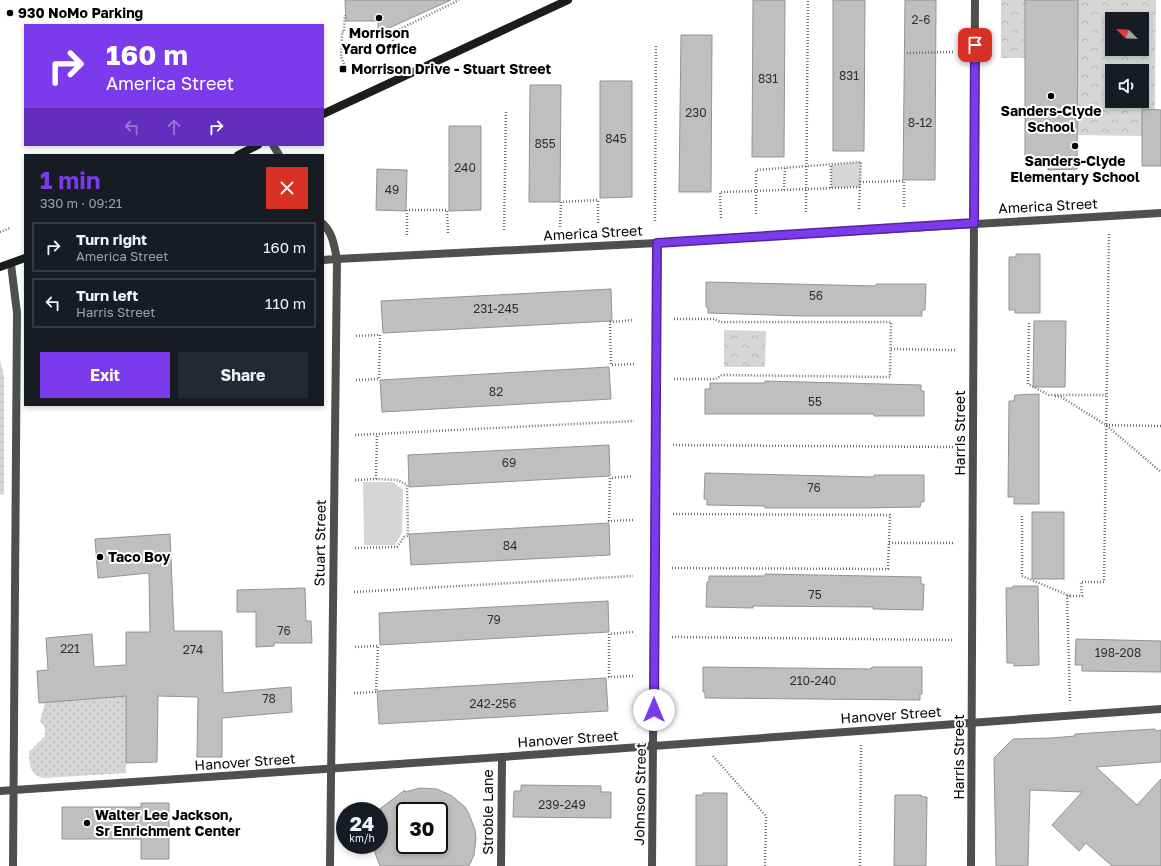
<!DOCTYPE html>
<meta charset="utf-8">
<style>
body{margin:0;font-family:"Golos Text",sans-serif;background:#242831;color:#f1f3f6;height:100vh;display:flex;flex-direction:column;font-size:15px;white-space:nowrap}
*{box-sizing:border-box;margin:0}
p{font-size:13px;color:#9ea1a6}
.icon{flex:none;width:22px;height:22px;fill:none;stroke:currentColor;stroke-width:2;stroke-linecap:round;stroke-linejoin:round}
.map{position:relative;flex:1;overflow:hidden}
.side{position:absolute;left:24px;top:154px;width:300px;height:252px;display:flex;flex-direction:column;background:#171b24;border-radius:0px;box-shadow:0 2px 6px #0003}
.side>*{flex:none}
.guide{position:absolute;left:24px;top:24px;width:300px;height:122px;border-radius:0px;box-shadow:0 2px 6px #0003;background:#7c3aed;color:#fff;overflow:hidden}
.needle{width:26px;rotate:294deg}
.controls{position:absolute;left:1105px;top:12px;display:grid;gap:8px}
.controls a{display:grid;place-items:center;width:44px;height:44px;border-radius:0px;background:#171b24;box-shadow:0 2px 6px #0003;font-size:20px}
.speed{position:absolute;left:336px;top:802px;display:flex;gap:8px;font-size:20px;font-weight:700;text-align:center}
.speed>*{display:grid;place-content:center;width:52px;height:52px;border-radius:50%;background:#171b24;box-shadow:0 2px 6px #0003;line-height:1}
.speed small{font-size:10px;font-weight:400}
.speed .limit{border:2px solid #111;border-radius:6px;background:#fff;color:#111}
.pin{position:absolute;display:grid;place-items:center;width:34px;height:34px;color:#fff;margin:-17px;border-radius:8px;box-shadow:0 2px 6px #0006}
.me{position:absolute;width:44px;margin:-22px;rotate:0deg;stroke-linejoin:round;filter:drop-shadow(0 0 3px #0008)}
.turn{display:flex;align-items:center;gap:14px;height:84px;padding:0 16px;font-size:18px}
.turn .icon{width:52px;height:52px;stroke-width:2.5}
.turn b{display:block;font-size:28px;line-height:34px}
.lanes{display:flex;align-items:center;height:38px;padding:0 16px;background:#0003;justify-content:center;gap:20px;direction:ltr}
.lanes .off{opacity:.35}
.round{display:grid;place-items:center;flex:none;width:42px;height:42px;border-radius:0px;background:#242831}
.head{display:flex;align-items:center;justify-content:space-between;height:68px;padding:0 16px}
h1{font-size:24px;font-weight:700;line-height:30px;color:#7c3aed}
.action{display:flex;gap:8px;margin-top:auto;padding:8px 16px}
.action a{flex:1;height:46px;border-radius:0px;background:#7c3aed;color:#fff;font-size:16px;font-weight:700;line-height:46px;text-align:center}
.action a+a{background:#242831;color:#f1f3f6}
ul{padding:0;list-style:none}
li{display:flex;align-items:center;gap:12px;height:50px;margin:0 8px 6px;padding:0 8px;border:2px solid #363941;border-radius:0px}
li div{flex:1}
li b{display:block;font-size:15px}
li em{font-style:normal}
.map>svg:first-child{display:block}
.grass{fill:url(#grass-dots)}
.park{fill:url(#park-crowns);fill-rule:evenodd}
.pitch{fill:#d6d6d6}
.building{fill:#bfbfbf;stroke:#939393;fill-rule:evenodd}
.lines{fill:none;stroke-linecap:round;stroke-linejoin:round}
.path{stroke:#717171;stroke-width:2.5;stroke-dasharray:1 2;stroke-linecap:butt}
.service{stroke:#4f4f4f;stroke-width:8}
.minor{stroke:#4f4f4f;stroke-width:8}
.tertiary{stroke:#4f4f4f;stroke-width:8}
.secondary{stroke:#1c1c1c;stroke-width:8}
.route-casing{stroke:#51269a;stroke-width:10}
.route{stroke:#7c3aed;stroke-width:7}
.poi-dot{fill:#000;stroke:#fff;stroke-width:1.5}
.labels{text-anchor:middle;stroke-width:4;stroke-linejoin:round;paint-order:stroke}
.number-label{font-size:12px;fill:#303030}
.poi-label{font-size:14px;font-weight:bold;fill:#000;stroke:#fff;text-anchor:start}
.street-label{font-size:14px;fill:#000;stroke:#fff}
</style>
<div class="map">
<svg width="1161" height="866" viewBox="0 0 1161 866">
<defs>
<pattern id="grass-dots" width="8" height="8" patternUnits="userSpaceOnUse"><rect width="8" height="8" fill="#d6d6d6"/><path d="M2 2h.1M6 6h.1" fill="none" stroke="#b6b6b6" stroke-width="1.8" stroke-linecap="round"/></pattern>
<pattern id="park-crowns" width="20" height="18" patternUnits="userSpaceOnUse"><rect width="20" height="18" fill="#d6d6d6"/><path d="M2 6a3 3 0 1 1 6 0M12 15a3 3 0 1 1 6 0" fill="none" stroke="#b6b6b6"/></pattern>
</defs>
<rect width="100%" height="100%" fill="#fff"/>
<g class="grass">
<path d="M0 360 4 376V494L0 495Z"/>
<path d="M126 696V773L44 778C30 776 29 764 29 752L45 736V728L40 721 45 702Z"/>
</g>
<g class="park">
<rect x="1001" y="0" width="24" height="58"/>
<path d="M1078 0H1156L1155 109 1142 110V136L1077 135ZM1112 19H1142V49H1112ZM1112 71H1142V101H1112Z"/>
<path d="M724 330 766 331 765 367H724Z"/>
</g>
<g class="pitch">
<path d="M861 162 860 187 831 188V165Z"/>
<path d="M363 482H393L403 490 402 533 395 545H364Z"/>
</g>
<g class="building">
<path d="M345 0H451L378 33V21H346Z"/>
<path d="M753 0H785L784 157H752Z"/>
<path d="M833 0H865L864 151H833Z"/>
<path d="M905 0H936L935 180H903Z"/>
<path d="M1025 0H1078L1077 169 1048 170 1049 158H1025Z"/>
<path d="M681 35H712L711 192H679Z"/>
<path d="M600 81H632V197L600 198Z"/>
<path d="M530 85H561L560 202H529Z"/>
<path d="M1142 109 1161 110V166H1142Z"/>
<path d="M449 126H481V210L449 211Z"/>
<path d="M377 169 407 170 406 211 376 210Z"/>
<path d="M1016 254H1040V313H1015V310H1009V257H1016Z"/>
<path d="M706 282 876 286V284H926L925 310H922V316H803L708 313V307H706Z"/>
<path d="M611 289 612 321 383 333 381 301Z"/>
<path d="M1034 321H1066L1065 387H1033Z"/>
<path d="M609 367 611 399 382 412 380 380Z"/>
<path d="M765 381 921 385V391H924V416H874V414H705V389H710V383H765Z"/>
<path d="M1039 394V504H1014V497H1008L1009 401H1014L1015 395Z"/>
<path d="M609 445 610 476 409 487 408 455Z"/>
<path d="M705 473 874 477V475H924V502H921L920 507 863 508H765V506L707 505V499H704Z"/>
<rect x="1032" y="512" width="32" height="67"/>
<path d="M609 523 610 555 411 565 409 534Z"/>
<path d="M170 534 174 631H222L223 693 291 687 292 712 222 718V757H197L198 697 158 696 157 762 126 763V696L39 703 37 671 48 670 46 638 92 634 94 667 126 665V632H150L149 573 98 578 95 539Z"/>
<path d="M765 574 921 577V584H924L923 610 873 609V607L753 606V608L706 607 707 582H709V576H765Z"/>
<path d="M1013 586H1038L1039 665 1014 666V663H1007L1006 588H1013Z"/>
<path d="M305 588 306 621H311L312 643H274V646L256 647V612H237V590Z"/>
<path d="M608 601 609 632 380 645 379 613Z"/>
<path d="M1076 639 1161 641V672L1082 671V665H1075Z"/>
<path d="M703 667 871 669 872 667H922V694H920V700L705 698V692H703Z"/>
<path d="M606 678 608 711 379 724 377 691Z"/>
<path d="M1155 729V731L1161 730V762L1096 767 1137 805 1161 779V866H1112L1086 843 1079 851 1052 825 1082 792 1030 790 1028 866H996L994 758 1013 739 1051 738 1075 736V734Z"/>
<path d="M521 785 601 786V792H611V818L513 817 514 791H521Z"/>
<path d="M420 788 437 789 452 796 465 807 469 814 475 830 476 838 474 855 469 866H380L372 845H379V815L382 811H377L405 790V792ZM405 811H439V845H405Z"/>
<path d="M703 793H727V866H696V795H703Z"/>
<path d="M895 795H921L922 797H927L926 866H894Z"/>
<path d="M141 803H169V859H141V839H62V807H141Z"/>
</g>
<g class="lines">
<g class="path">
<path d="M393 41 390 34 459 0"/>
<path d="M907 53 955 52"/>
<path d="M344 64 341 57 342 32H344L345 15"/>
<path d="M860 187 756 191V170L861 162 860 182"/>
<path d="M831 188V165"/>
<path d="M784 190 785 168"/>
<path d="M859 209 860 182 904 181V207"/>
<path d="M806 212 808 0"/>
<path d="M721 218 720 192 756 191V216"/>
<path d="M655 221 656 46"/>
<path d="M560 227 561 202 598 200V225"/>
<path d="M504 230 506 110"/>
<path d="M0 232 10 228"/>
<path d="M407 235V210H447L448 233"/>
<path d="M1029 323 1028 384 1049 395H1106"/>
<path d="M891 349 956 350"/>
<path d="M634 364 611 365 610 322 634 320"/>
<path d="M674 379H716L722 375 890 377 891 322H720L715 319H674"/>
<path d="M356 380 379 379 380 335 356 336"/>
<path d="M1055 396 1061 397 1106 425 1161 472"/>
<path d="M1106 425 1161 426"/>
<path d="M355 435 634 421"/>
<path d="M673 445 955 447"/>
<path d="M355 480 376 479 377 434"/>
<path d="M1022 516V576L1070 596"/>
<path d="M633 520 609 521 610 478 633 476"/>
<path d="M889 543H955"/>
<path d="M355 548 397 547 404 537 408 536 407 485 398 480 376 479"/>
<path d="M672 568 888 569 890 515 673 514"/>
<path d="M354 592 633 576"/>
<path d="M672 637 954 640"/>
<path d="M633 676 609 677V634L633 632"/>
<path d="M354 693 376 692 378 646 354 647"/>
<path d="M1070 701 1067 596H1082L1081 582H1104L1109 233"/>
<path d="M713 756 766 816 765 866"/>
<path d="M860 866 861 745"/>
</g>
<g class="service">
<path d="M323 260 337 259"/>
<path d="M0 791 14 790"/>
</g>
<g class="minor">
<path d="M273 145 279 155"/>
<path d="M323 224C333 233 334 246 337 259L330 866"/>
<path d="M337 259 657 243 1161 213"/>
<path d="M14 790 502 757 1161 709"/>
<path d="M501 866 502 757"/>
<path d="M652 866 657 243"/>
<path d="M971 866 975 0"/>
</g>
<path class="tertiary" d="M11 264 17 313 13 866"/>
<g class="secondary">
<path d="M323 114 568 0"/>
<path d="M238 155 258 145"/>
<path d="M0 267 25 258"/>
</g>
</g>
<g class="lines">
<defs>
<path id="route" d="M654 710 657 243 974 223 975 45"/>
</defs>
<use href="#route" class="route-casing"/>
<use href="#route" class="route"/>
</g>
<g class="poi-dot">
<circle cx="10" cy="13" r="4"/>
<circle cx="379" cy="18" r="4"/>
<rect x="339" y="65" width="8" height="8" rx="2"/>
<circle cx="1051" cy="96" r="4"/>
<circle cx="1075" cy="146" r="4"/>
<circle cx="100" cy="557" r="4"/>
<circle cx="87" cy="823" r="4"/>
</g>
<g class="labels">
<g class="number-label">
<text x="921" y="24">2-6</text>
<text x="849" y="80">831</text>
<text x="768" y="83">831</text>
<text x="696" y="117">230</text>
<text x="920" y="127">8-12</text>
<text x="616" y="143">845</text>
<text x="545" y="148">855</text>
<text x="465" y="172">240</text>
<text x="392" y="194">49</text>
<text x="816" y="300">56</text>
<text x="496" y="313">231-245</text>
<text x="496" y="396">82</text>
<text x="815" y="406">55</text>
<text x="509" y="467">69</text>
<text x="814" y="492">76</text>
<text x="510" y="550">84</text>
<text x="815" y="599">75</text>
<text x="494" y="624">79</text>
<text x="284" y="635">76</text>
<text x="70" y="653">221</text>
<text x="193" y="654">274</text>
<text x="1118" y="657">198-208</text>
<text x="813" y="685">210-240</text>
<text x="269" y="703">78</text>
<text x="493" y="708">242-256</text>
<text x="562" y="809">239-249</text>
</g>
<g class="poi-label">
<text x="18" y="18">930 NoMo Parking</text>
<text x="379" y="38" text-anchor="middle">Morrison<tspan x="379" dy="16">Yard Office</tspan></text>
<text x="351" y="74">Morrison Drive - Stuart Street</text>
<text x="1051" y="116" text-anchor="middle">Sanders-Clyde<tspan x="1051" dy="16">School</tspan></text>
<text x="1075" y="166" text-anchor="middle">Sanders-Clyde<tspan x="1075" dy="16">Elementary School</tspan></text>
<text x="108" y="562">Taco Boy</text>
<text x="95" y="820">Walter Lee Jackson,<tspan x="95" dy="16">Sr Enrichment Center</tspan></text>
</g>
<g class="street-label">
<text transform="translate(1048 206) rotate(-3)" y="5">America Street</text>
<text transform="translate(593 233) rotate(-3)" y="5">America Street</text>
<text transform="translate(960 433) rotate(-90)" y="5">Harris Street</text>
<text transform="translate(320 543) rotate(-89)" y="5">Stuart Street</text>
<text transform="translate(891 715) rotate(-4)" y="5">Hanover Street</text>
<text transform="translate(568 739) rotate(-4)" y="5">Hanover Street</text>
<text transform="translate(959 757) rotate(-90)" y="5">Harris Street</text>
<text transform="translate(245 762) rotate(-4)" y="5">Hanover Street</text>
<text transform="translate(640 794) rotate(-89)" y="5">Johnson Street</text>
<text transform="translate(488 812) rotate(-90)" y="5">Stroble Lane</text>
</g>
</g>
</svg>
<div class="controls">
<a><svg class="needle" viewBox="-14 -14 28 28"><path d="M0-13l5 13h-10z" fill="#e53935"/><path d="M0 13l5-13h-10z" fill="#9ea1a6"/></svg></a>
<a><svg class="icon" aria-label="sound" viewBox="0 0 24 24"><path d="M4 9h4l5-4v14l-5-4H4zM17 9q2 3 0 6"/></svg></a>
</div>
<div class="speed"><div>24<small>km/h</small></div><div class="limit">30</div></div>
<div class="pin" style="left:975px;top:45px;background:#d93025"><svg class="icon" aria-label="arrive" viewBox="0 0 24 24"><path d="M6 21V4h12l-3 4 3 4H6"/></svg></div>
<svg class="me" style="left:654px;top:710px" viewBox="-20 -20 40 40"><circle r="19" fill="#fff"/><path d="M0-13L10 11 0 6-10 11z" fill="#7c3aed"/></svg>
<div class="guide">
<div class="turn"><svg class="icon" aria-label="right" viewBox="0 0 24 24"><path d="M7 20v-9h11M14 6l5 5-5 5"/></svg><div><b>160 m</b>America Street</div></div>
<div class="lanes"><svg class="icon off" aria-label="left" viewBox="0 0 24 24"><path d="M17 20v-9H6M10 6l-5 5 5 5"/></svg><svg class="icon off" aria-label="ahead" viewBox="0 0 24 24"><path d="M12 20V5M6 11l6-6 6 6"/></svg><svg class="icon" aria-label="right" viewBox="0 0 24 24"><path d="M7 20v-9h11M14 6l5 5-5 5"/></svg></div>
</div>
<section class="side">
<div class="head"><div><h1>1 min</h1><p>330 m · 09:21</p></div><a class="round" style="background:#d93025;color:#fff"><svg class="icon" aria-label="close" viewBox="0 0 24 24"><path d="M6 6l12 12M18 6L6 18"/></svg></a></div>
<ul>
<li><svg class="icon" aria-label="right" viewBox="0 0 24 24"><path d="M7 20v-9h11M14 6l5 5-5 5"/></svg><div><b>Turn right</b><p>America Street</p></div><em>160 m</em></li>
<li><svg class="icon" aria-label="left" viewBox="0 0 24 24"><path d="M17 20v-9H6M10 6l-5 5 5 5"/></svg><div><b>Turn left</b><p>Harris Street</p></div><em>110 m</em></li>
</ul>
<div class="action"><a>Exit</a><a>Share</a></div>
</section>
</div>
